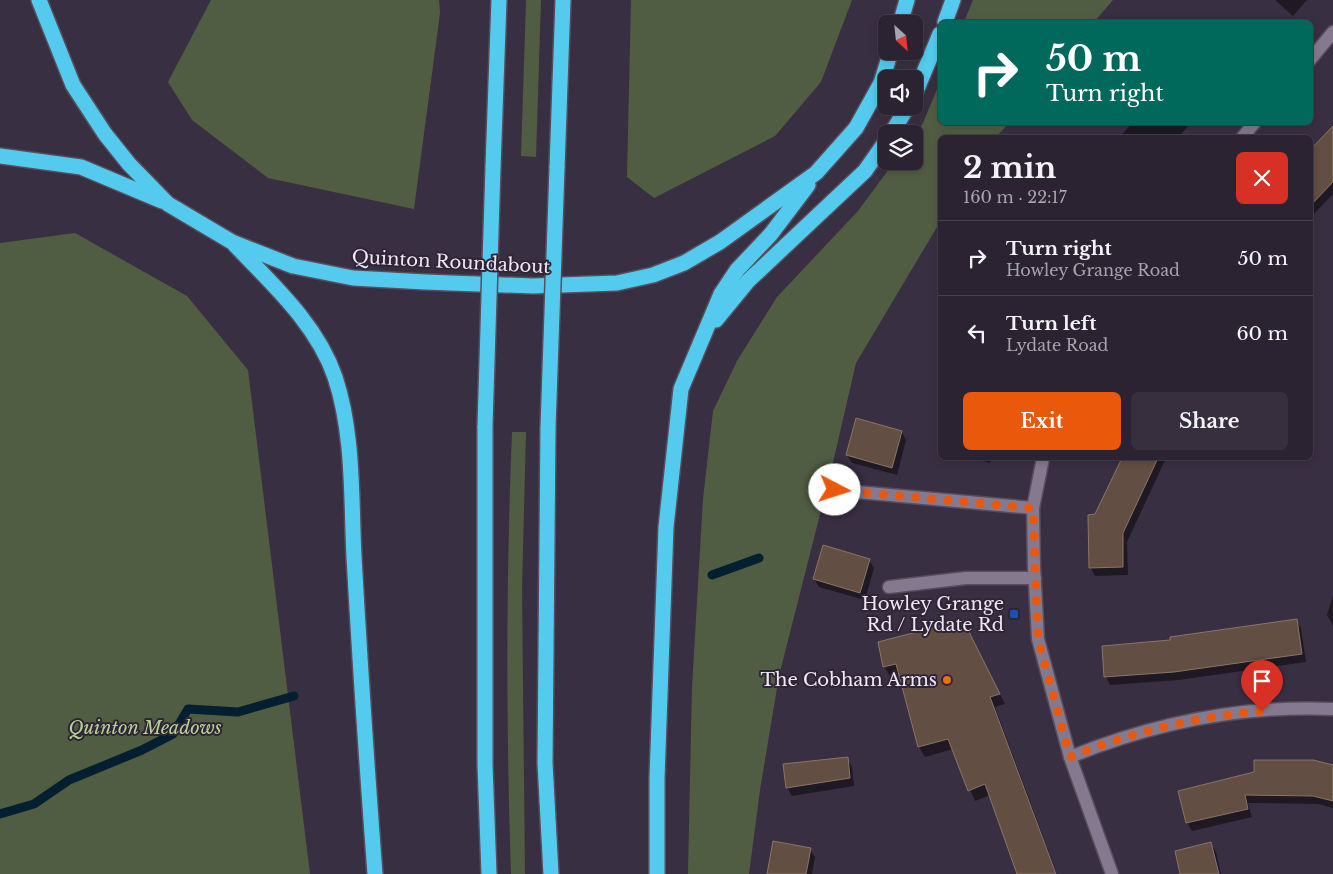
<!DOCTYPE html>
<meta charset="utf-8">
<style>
body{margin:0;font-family:"Libre Baskerville",serif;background:#372f3e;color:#f1f3f6;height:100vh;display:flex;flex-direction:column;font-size:19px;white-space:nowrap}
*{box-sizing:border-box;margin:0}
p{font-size:16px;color:#a6a4ac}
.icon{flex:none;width:28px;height:28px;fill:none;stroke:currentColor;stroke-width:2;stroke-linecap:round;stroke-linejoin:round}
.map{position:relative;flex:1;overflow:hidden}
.sheet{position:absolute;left:938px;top:135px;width:375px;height:325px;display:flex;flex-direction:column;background:#2b2332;border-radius:8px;box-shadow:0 2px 8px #0003,0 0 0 1px #47404d}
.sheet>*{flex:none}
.banner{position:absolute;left:938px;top:20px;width:375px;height:105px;border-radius:8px;box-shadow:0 2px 8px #0003,0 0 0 1px #47404d;background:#00695c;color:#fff;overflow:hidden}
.needle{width:32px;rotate:153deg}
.fabs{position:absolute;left:878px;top:15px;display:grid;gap:10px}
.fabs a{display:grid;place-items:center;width:45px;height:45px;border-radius:8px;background:#2b2332;box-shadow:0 2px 8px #0003,0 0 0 1px #47404d;font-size:25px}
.pin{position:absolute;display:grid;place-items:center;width:42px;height:42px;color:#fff;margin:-51px -21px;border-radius:50% 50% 50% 0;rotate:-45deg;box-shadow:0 0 5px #0007}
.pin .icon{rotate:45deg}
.me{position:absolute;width:55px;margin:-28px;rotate:95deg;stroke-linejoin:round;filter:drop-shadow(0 0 4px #0008)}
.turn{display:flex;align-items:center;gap:18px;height:105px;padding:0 25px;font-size:22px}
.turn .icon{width:65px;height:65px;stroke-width:2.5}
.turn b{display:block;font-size:35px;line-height:42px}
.round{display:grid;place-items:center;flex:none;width:52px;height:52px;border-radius:8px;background:#372f3e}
.head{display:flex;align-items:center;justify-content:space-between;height:85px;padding:0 25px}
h1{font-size:30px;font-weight:700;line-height:38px}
.primary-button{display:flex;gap:10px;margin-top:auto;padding:10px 25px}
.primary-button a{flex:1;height:58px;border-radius:8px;background:#ea580c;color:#fff;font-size:20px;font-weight:700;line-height:58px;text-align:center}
.primary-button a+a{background:#372f3e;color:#f1f3f6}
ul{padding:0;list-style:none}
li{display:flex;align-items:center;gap:15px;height:75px;padding:0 25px;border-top:1px solid #47404d}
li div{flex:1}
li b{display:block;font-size:19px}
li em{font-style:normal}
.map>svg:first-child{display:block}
.green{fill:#515d43}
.shadow{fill:#0007}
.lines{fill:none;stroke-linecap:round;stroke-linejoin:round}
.stream{stroke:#031f30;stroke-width:9}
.building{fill:#634e43;stroke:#8b7568}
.lane-casing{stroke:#564d5d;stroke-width:15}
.street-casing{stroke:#564d5d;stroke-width:15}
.secondary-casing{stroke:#564d5d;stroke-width:15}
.highway-casing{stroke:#564d5d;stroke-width:18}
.lane{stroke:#84798e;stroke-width:12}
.street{stroke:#84798e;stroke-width:12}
.secondary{stroke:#84798e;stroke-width:12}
.highway{stroke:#54cbee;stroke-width:15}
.highway-bridge-casing{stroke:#564d5d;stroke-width:18;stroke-linecap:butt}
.highway-bridge{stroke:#54cbee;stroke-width:15}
.route{stroke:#ea580c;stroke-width:9;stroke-dasharray:0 16.2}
.transit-dot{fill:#1a4fb4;stroke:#2f2537;stroke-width:2}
.food-dot{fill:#e8710a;stroke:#2f2537;stroke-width:2}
.labels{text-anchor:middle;stroke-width:4;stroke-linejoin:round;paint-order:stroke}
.street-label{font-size:18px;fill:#eee8f4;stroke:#2f2537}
.poi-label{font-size:18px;fill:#eee8f4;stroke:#2f2537;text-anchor:end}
.park-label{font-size:18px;font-style:italic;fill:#b5d293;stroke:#2f2537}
</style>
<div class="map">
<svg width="1333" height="874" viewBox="0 0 1333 874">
<rect width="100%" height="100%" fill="#392f42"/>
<g class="green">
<path d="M211 0H439L440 13 414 209 268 178 192 120 168 82Z"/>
<path d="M526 0H541L536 157 521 156Z"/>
<path d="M631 0H852L821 82 775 136 654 198 627 177Z"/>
<path d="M973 0H1113L1094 22H964Z"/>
<path d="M940 82V122L1009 123 996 137 940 138V222L856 363 831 471 779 676 760 790 749 874H688L692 687 703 499 713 411 737 361 777 297 858 211 895 161H914V136L923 123Z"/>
<path d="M75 233 187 296 248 370 310 874H0V243Z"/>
<path d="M512 432H526L522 589 525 874H511C506 727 506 579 512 432Z"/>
</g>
<g class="shadow">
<path d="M1275 0H1307L1293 16Z"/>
<path d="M1133 122H1191L1178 138H1119Z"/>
<path d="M1333 148V194L1310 218V153Z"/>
<path d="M902 432 906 440 897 475 852 463 847 455Z"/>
<path d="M972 458H992L990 463Z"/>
<path d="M1123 458H1166L1127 542 1128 575 1095 576 1090 567 1096 516Z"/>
<path d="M869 560 874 568 865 600 819 587 814 579Z"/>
<path d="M1333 595V626L1327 615Z"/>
<path d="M1296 620 1301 628 1306 662 1179 680 1110 685 1106 677 1171 641Z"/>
<path d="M968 632 1005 704 995 707 1057 874H1019L990 795 975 801 953 749 925 757 919 747 900 675 890 676 884 666Z"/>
<path d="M847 758 852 767 854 786 792 796 787 787Z"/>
<path d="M1333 767V808L1318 804 1248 803 1252 817 1192 831 1187 822 1180 792Z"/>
<path d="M1211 844 1216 852 1221 874H1182Z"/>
<path d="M810 849 815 857 812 874H768Z"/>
</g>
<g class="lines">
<g class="stream">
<path d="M712 575 759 558"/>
<path d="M0 814 34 804 69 780 142 750 173 734 188 709 238 712 294 696"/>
</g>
</g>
<g class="building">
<path d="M1333 126V182L1310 206V150Z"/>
<path d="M856 418 902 431 892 468 846 455Z"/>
<path d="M1122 458H1158L1123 533V567L1089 568 1088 515 1095 514Z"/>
<path d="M823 545 870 559 860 593 813 579Z"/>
<path d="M1297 619 1302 654 1174 672 1104 677 1102 646 1170 640V637Z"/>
<path d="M963 620 1000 694 990 697 1056 874H1017L985 784 968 791 948 739 918 747 896 664 883 667 878 642Z"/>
<path d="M848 757 850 778 786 788 783 764Z"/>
<path d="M1254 760H1313L1333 765V801L1313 796 1245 795 1248 809 1186 823 1178 791 1254 772Z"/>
<path d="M773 841 811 848 806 874H767Z"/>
<path d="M1211 842 1219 874H1180L1175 851Z"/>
</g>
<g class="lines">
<defs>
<path id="lane" d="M889 587 966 578H1035"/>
<g id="street">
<path d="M835 490 1033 508"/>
<path d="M1070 757C1154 723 1243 705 1333 709"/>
</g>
<g id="secondary">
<path d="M1310 60 1333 32"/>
<path d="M1242 138 1255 122"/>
<path d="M1043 458 1033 508 1034 567 1038 639 1070 757 1112 874"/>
</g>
<g id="highway">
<path d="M39 0 73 85 105 134 129 164 168 204 232 242 293 266 353 278 425 282 533 286 617 283 653 275 684 263 720 242 816 173 856 128 881 83 891 51"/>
<path d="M945 22 953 0"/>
<path d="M900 24 907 0"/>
<path d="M914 96 940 34"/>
<path d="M891 134 908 106"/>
<path d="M0 156 81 167 162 201"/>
<path d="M493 167 499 0"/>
<path d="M557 168 563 0"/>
<path d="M235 245C272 284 317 324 335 377 354 434 351 498 354 557 360 663 367 768 375 874"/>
<path d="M716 320 748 281 865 171 886 141"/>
<path d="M485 426V765L489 874"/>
<path d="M548 428 545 763 551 874"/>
<path d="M657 874V778L666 527 681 389 721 294 737 270 771 234 808 185"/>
</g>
</defs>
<use href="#lane" class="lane-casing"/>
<use href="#street" class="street-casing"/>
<use href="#secondary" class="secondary-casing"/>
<use href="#highway" class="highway-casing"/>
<use href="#lane" class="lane"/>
<use href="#street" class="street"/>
<use href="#secondary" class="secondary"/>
<use href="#highway" class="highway"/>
<defs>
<g id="highway-bridge">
<path d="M485 426 493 167"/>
<path d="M548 428 557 168"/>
</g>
</defs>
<use href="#highway-bridge" class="highway-bridge-casing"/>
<use href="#highway-bridge" class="highway-bridge"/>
</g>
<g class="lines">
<path class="route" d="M835 490 1033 508 1038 639 1070 757C1132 732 1195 717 1262 711"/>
</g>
<rect class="transit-dot" x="1009" y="609" width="10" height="10" rx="2.5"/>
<circle class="food-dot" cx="947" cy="680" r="5"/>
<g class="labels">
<g class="street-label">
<text transform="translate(451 262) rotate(3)" y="6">Quinton Roundabout</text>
</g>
<g class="poi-label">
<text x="1004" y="610">Howley Grange<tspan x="1004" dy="21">Rd / Lydate Rd</tspan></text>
<text x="937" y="686">The Cobham Arms</text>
</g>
<g class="park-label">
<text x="145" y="734">Quinton Meadows</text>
</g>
</g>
</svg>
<div class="fabs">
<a><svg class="needle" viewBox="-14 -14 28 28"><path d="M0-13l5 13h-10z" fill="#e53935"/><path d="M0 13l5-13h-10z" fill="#a6a4ac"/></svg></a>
<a><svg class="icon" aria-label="sound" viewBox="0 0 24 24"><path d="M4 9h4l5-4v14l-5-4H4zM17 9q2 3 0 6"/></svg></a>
<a><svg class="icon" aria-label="layers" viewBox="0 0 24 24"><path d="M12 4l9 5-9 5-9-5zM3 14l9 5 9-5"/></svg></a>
</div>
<div class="pin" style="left:1262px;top:711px;background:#d93025"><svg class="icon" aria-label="arrive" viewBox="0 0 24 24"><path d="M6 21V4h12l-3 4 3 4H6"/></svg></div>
<svg class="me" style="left:835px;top:490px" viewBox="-20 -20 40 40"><circle r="19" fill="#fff"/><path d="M0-13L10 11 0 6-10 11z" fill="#ea580c"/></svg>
<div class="banner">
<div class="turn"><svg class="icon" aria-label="right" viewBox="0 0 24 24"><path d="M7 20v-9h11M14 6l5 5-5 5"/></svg><div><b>50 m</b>Turn right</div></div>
</div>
<section class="sheet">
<div class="head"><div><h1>2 min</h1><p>160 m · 22:17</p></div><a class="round" style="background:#d93025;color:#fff"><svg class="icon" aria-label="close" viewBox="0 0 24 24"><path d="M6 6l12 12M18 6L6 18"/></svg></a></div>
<ul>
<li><svg class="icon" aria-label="right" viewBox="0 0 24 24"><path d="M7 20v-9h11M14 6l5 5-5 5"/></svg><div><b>Turn right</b><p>Howley Grange Road</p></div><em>50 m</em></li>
<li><svg class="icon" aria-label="left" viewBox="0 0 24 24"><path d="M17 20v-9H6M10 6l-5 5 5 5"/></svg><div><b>Turn left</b><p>Lydate Road</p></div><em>60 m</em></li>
</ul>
<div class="primary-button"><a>Exit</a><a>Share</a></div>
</section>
</div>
